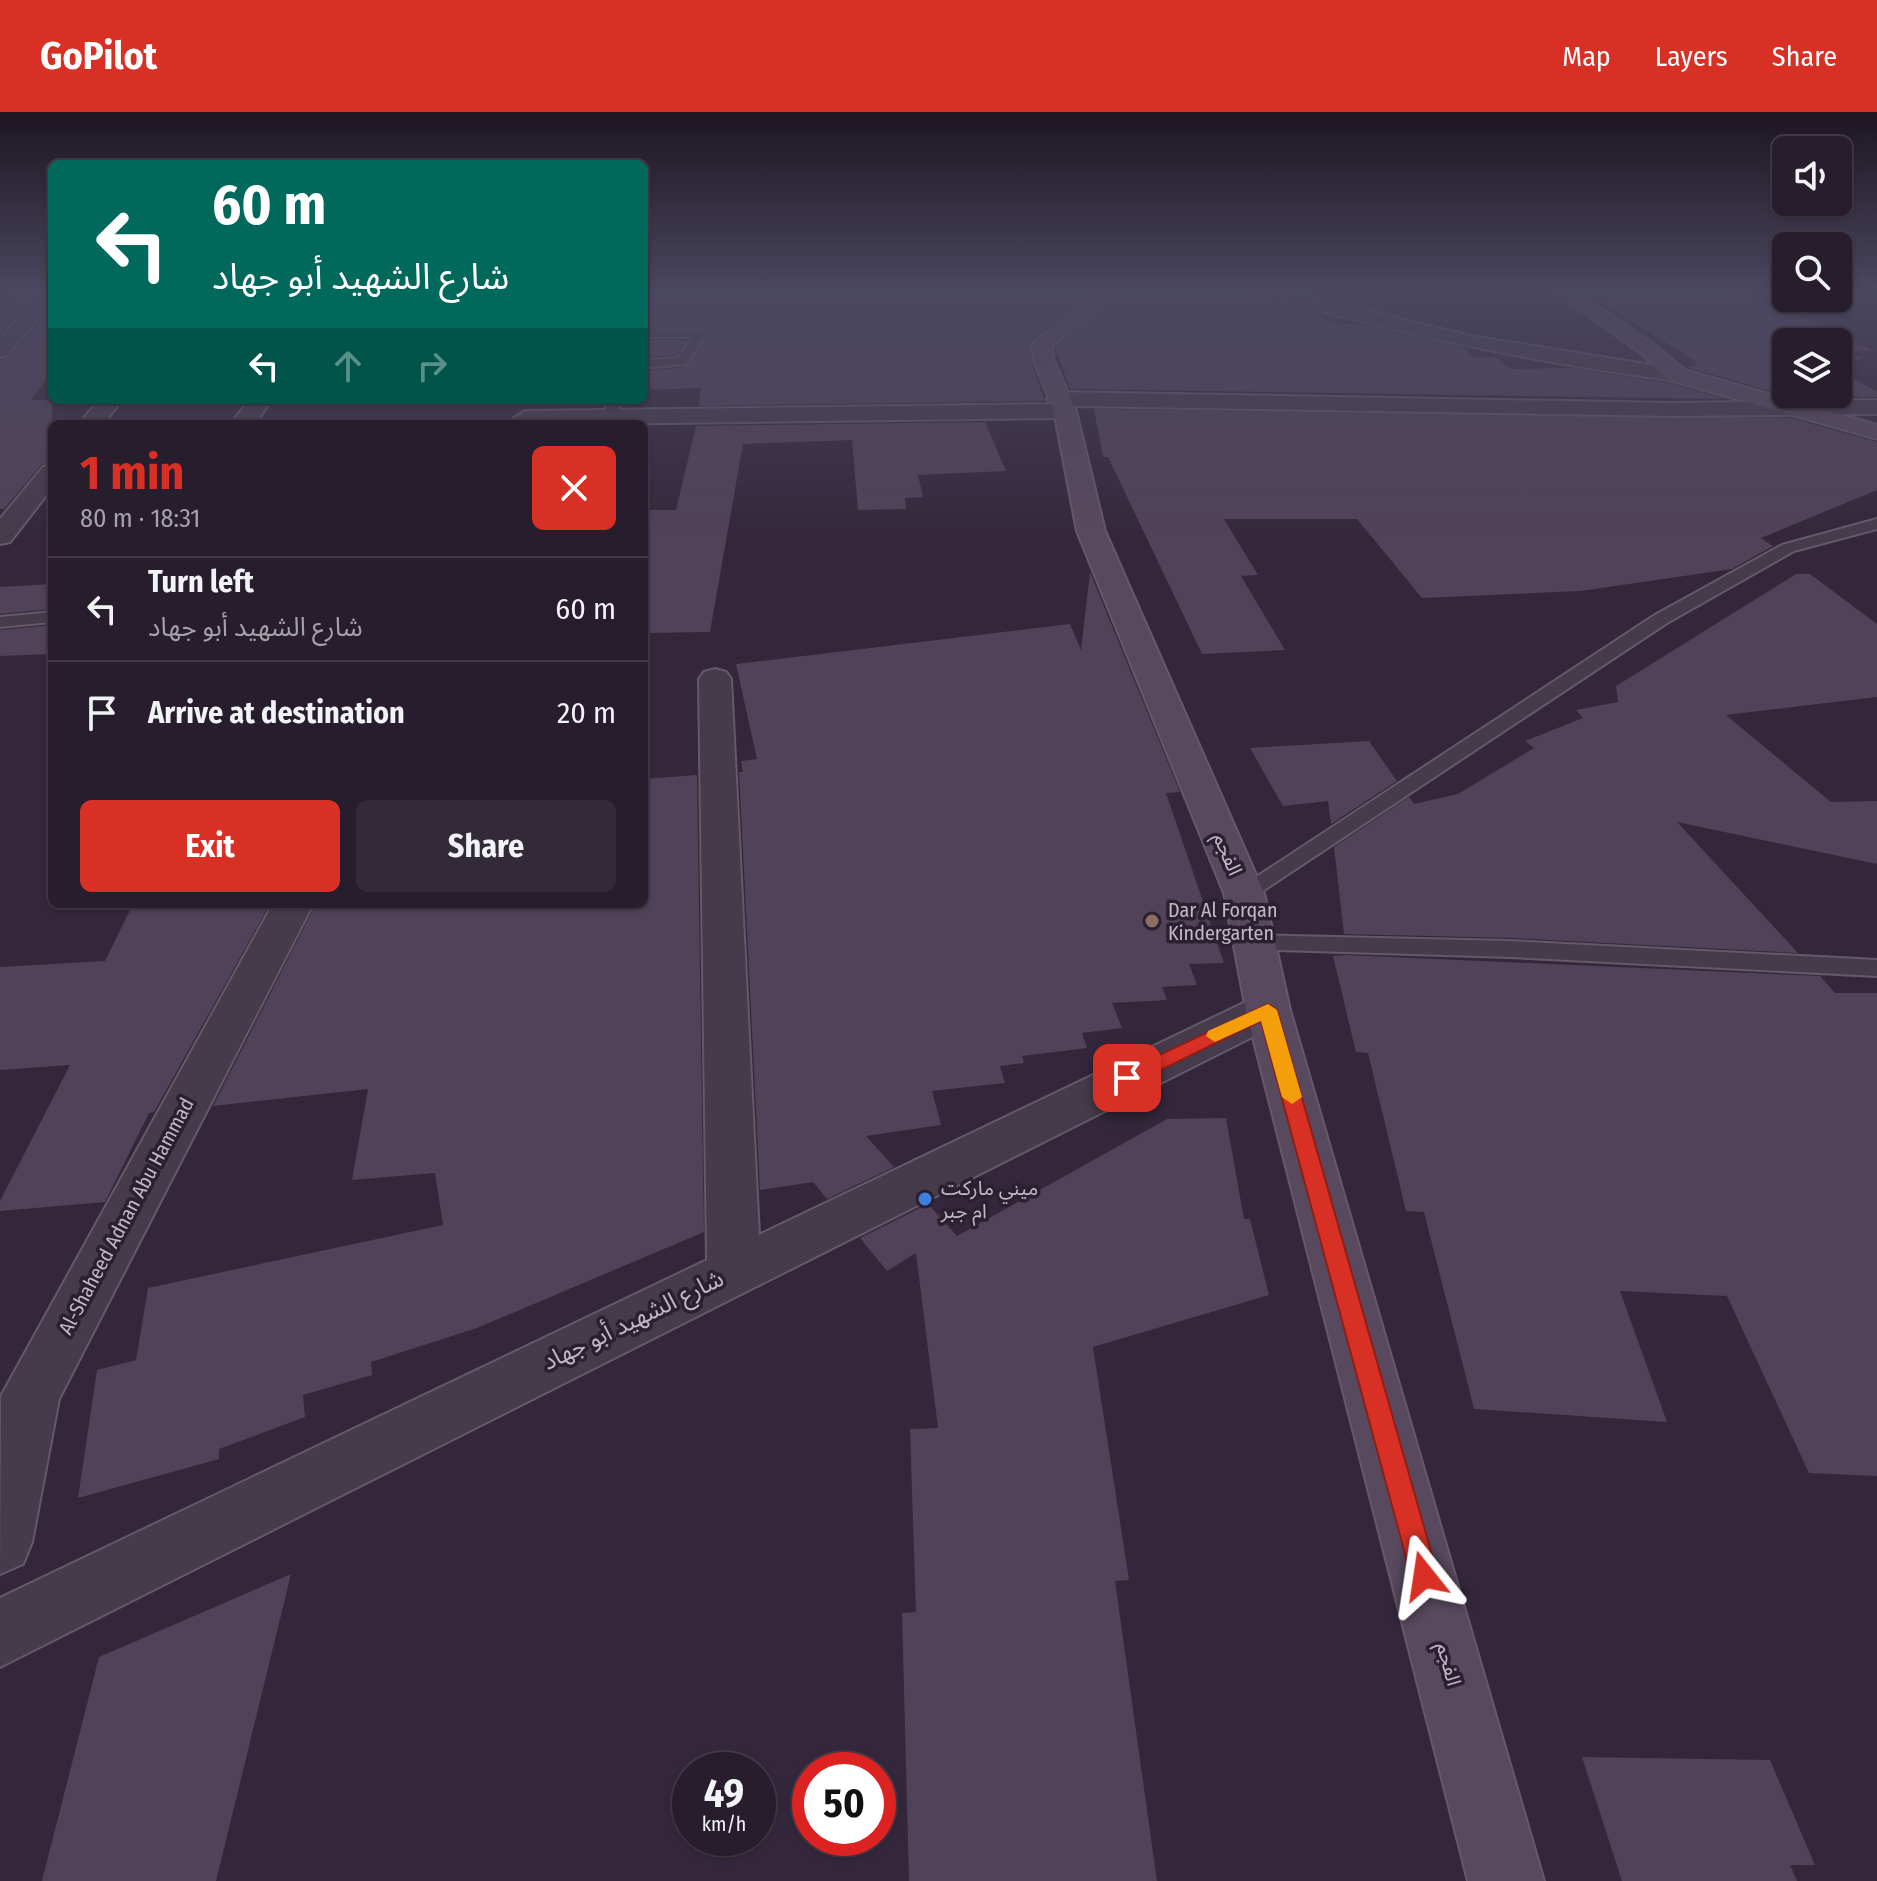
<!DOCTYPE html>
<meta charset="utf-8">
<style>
body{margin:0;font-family:"Fira Sans Condensed","Noto Sans Arabic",sans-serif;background:#332a38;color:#f1f3f6;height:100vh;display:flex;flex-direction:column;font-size:30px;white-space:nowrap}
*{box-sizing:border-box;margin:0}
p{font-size:26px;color:#a4a2a9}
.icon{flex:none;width:44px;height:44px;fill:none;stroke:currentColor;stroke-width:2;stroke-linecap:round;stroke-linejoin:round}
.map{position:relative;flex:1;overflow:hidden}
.drawer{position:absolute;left:48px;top:308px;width:600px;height:488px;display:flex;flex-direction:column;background:#271d2c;border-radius:12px;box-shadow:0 2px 6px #0004,0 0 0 2px #433b48}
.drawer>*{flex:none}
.guide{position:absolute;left:48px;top:48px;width:600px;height:244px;border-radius:12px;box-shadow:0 2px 6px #0004,0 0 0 2px #433b48;background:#00695c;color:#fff;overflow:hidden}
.tools{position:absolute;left:1772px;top:24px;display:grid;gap:16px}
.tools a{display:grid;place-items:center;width:80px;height:80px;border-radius:12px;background:#271d2c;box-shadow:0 2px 6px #0004,0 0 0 2px #433b48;font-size:40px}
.speed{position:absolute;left:672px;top:1640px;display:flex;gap:16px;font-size:40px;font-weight:700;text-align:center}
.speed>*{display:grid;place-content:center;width:104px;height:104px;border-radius:50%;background:#271d2c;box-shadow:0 2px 6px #0004,0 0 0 2px #433b48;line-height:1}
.speed small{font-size:20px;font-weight:400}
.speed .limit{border:12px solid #d22;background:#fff;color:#111}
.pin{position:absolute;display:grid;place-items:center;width:68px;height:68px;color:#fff;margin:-34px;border-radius:16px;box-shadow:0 4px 12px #0006}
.me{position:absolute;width:88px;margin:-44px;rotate:345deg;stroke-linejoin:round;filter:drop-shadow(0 0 6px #0008)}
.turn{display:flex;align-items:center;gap:28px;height:168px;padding:0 32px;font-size:36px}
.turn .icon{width:104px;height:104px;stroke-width:2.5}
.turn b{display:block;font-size:56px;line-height:68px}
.lanes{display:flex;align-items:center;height:76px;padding:0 32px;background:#0003;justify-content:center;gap:40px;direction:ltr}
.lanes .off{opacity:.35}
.round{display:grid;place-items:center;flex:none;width:84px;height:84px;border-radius:12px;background:#332a38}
.overview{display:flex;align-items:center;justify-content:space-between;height:136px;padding:0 32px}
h1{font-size:48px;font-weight:700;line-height:60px;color:#d93025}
.primary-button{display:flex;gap:16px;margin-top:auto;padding:16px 32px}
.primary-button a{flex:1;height:92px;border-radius:12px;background:#d93025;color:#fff;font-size:32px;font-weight:700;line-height:92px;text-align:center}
.primary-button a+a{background:#332a38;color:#f1f3f6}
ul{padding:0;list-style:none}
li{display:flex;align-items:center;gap:24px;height:104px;padding:0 32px;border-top:2px solid #433b48}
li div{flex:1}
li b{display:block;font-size:30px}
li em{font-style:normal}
header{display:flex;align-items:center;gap:48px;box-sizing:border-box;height:112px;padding:0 40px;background:#d93025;color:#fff}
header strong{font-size:38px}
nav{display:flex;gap:44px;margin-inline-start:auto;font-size:28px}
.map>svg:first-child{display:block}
.building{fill:#504258}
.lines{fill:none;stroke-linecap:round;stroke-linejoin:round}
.lane-casing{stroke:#645969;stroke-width:4}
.street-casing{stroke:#645969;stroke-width:4}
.secondary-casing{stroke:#645969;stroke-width:4}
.lane{fill:#463b4b;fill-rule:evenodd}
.street{fill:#463b4b;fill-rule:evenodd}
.secondary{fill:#58495e;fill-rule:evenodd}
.route{fill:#d93025;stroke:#8d1f18;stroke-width:2}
.slow{fill:#f59e0b}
.education-dot{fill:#8d6e63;stroke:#2b2030;stroke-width:3}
.shop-dot{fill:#3f7fe0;stroke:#2b2030;stroke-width:3}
.labels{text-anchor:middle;stroke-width:7;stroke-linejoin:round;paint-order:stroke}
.street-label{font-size:20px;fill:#c2b7c7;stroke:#2b2030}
.poi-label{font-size:20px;fill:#c2b7c7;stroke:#2b2030;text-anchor:start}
.near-street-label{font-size:24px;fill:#c2b7c7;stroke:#2b2030}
</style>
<header>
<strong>GoPilot</strong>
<nav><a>Map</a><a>Layers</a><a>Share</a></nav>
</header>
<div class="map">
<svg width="1877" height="1769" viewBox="0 0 1877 1769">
<rect width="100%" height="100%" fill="#34273b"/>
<g class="building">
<path d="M644 179H1096L1030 230 1031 249 1045 289 699 294 701 276 644 278V259L686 255 710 220 701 214H644Z"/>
<path d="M1123 179H1250L1270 188 1272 193H1288L1318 201 1328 211 1359 212 1465 236 1474 246 1495 245 1510 257 1570 256 1668 271 1726 287 1070 277 1055 235Z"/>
<path d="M1583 179H1739L1851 225 1844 226 1873 238 1848 240 1863 247 1838 248V230H1786V282H1838V258L1877 280V285L1794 286 1686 255 1698 254 1691 250H1697Z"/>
<path d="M26 193 0 222V194Z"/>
<path d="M52 196V259L31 288H52V350L41 353 4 397H0V248L9 245Z"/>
<path d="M644 228H687L676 243 644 245Z"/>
<path d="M1094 297 1791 306 1877 330V378L1761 426 1773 434 1732 457 1581 479 1422 486 1357 407H1224L1258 463 1241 464 1285 538 1202 542 1108 345H1103Z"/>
<path d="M985 310 1006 359 918 363 923 385 905 386 906 397 858 398 852 328 743 332 710 520 644 521V398H676L696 314Z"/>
<path d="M1090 460 1180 680 1166 681 1224 851 1189 852 1197 873 1162 875 1167 888 1112 891 1122 916 1082 921 1087 936 1022 944 1024 951 1000 954 1005 971 932 979 941 1013 866 1024 894 1055 827 1087 813 1070 760 1078 739 660H743L741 649 757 647 736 552 1070 512 1081 538Z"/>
<path d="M1796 462H1810L1877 512V585L1726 603 1831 690 1877 689V752L1677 710 1798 841 1510 826 1344 822 1334 735 1409 685 1414 692 1458 682 1534 636 1525 629 1583 606 1576 598 1618 590 1616 574Z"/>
<path d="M52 472V497L0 502V475Z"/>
<path d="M52 513V542L0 544V518Z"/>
<path d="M1369 629 1397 669 1331 712 1328 689 1283 694 1250 636Z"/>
<path d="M697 663 704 1120 477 1216 371 1250 372 1263 303 1283 305 1305 219 1337V1347L78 1386 97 1258 136 1248 148 1176 443 1113 435 1061 352 1068 368 977 213 994 316 792H644V667Z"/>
<path d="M133 792H270L154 1000 149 1001 105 1090 0 1099V1089L70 953 0 958V855L105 849Z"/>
<path d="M1347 843 1820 864 1835 881H1877V1364L1809 1361 1727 1184 1620 1179 1667 1310 1474 1297 1424 1100 1406 1099 1368 941 1356 940 1333 844Z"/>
<path d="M1226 1006 1244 1107H1250L1269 1183 1093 1235 1129 1468 1115 1469 1157 1769H909L902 1501 916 1500 910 1317 938 1316 916 1141 887 1159 860 1126 928 1092 957 1124 1167 1007Z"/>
<path d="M291 1462 216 1769H42L99 1545Z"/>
<path d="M1582 1645 1770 1648 1815 1753H1790L1797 1769H1622Z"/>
</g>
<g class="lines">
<defs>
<g id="lane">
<path d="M644 217H701L707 221 686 252 644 256V248L678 246 693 225H644Z"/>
<path d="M607 288H621L617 312H603Z"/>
<path d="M1877 407V417L1794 439 1667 511 1252 786H1236L1232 781 1655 503 1782 433Z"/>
<path d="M52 500V510L0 515V505Z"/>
<path d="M1253 823 1510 829 1877 848V864L1510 845 1244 837 1241 831 1244 825Z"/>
</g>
<g id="street">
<path d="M19 179H38L36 182 51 185 52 191 7 243 0 245V227L32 191 17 188 15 184Z"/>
<path d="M1259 179H1287L1471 224 1677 257 1688 263 1677 269C1536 251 1398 222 1262 183Z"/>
<path d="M1058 280 1672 291 1877 288V302L1672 304 1071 294 1076 299 1065 306 592 312H521L514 306 525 299 1053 292 1047 287Z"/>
<path d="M99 288H122L103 312H79Z"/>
<path d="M249 288H271L255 312H231Z"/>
<path d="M52 353V376L10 430 0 432V407L43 355Z"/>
<path d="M715 557 726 560 731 567 759 1123 1252 887 1268 883 1284 887 1290 898 1284 909 0 1555V1486L707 1148 699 567 704 560Z"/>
<path d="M273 792H313L59 1287 32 1430 23 1452 0 1462 1 1284Z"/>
</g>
<g id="secondary">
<path d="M1100 179H1120L1052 234 1054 249 1076 299 1105 419 1264 781 1290 898 1544 1769H1468L1246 898 1224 781 1077 419 1054 299 1034 249 1032 232Z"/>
<path d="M1554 179H1575L1657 235 1685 258 1877 313V327L1669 268 1643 243Z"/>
</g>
</defs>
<use href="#lane" class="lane-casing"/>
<use href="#street" class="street-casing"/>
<use href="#secondary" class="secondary-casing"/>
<use href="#lane" class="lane"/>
<use href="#street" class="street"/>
<use href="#secondary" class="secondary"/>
</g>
<linearGradient id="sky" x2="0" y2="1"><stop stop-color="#1d1520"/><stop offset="0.42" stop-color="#4a4760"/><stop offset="1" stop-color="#4a4760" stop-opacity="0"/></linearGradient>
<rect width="1877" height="426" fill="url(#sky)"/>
<path class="route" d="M1268 892 1277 898 1438 1464 1434 1473 1424 1477 1415 1473 1411 1464 1261 909 1134 971 1127 973 1118 966 1121 961Z"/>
<path class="slow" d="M1268 892 1277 898 1302 985 1292 992 1282 985 1261 909 1215 930 1206 924 1208 919Z"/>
<circle class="education-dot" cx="1152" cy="809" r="8"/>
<circle class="shop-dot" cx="925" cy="1087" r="8"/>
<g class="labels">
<g class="street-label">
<text transform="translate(1228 742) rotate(67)" y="7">الفجم</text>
<text transform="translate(126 1104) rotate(-62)" y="7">Al-Shaheed Adnan Abu Hammad</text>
<text transform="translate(1449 1552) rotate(75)" y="7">الفجم</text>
</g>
<g class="poi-label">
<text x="1168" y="805">Dar Al Forqan<tspan x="1168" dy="23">Kindergarten</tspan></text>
<text x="941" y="1083">ميني ماركت<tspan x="941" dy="23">ام جبر</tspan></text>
</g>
<g class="near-street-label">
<text transform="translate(633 1208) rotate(-26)" y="8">شارع الشهيد أبو جهاد</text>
</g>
</g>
</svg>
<div class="tools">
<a><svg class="icon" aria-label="sound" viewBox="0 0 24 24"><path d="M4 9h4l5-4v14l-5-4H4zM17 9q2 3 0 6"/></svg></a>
<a><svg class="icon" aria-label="search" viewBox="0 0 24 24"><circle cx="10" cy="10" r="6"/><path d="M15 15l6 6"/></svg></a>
<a><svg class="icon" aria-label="layers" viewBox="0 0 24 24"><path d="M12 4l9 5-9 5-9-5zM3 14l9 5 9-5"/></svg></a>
</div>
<div class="speed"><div>49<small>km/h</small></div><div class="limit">50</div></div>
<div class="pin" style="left:1127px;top:966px;background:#d93025"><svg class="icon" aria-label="arrive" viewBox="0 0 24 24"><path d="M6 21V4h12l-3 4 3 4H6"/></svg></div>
<svg class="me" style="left:1424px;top:1464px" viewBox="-20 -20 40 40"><path d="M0-17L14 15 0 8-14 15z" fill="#d93025" stroke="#fff" stroke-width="4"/></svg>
<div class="guide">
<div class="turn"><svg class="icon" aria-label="left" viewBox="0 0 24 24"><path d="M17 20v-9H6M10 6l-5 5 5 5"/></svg><div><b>60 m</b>شارع الشهيد أبو جهاد</div></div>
<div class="lanes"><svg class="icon" aria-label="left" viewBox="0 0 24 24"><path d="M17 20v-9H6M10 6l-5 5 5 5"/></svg><svg class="icon off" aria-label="ahead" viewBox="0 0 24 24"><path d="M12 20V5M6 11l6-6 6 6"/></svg><svg class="icon off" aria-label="right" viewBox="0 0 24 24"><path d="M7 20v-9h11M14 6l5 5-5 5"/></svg></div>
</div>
<section class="drawer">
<div class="overview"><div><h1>1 min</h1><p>80 m · 18:31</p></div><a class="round" style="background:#d93025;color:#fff"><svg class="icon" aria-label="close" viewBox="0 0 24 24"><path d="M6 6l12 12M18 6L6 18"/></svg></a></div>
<ul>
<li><svg class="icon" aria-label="left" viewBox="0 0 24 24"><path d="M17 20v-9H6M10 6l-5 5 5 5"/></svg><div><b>Turn left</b><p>شارع الشهيد أبو جهاد</p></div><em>60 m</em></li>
<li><svg class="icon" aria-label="arrive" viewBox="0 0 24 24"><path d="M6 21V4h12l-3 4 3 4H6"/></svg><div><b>Arrive at destination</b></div><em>20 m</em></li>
</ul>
<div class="primary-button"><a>Exit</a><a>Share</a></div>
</section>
</div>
